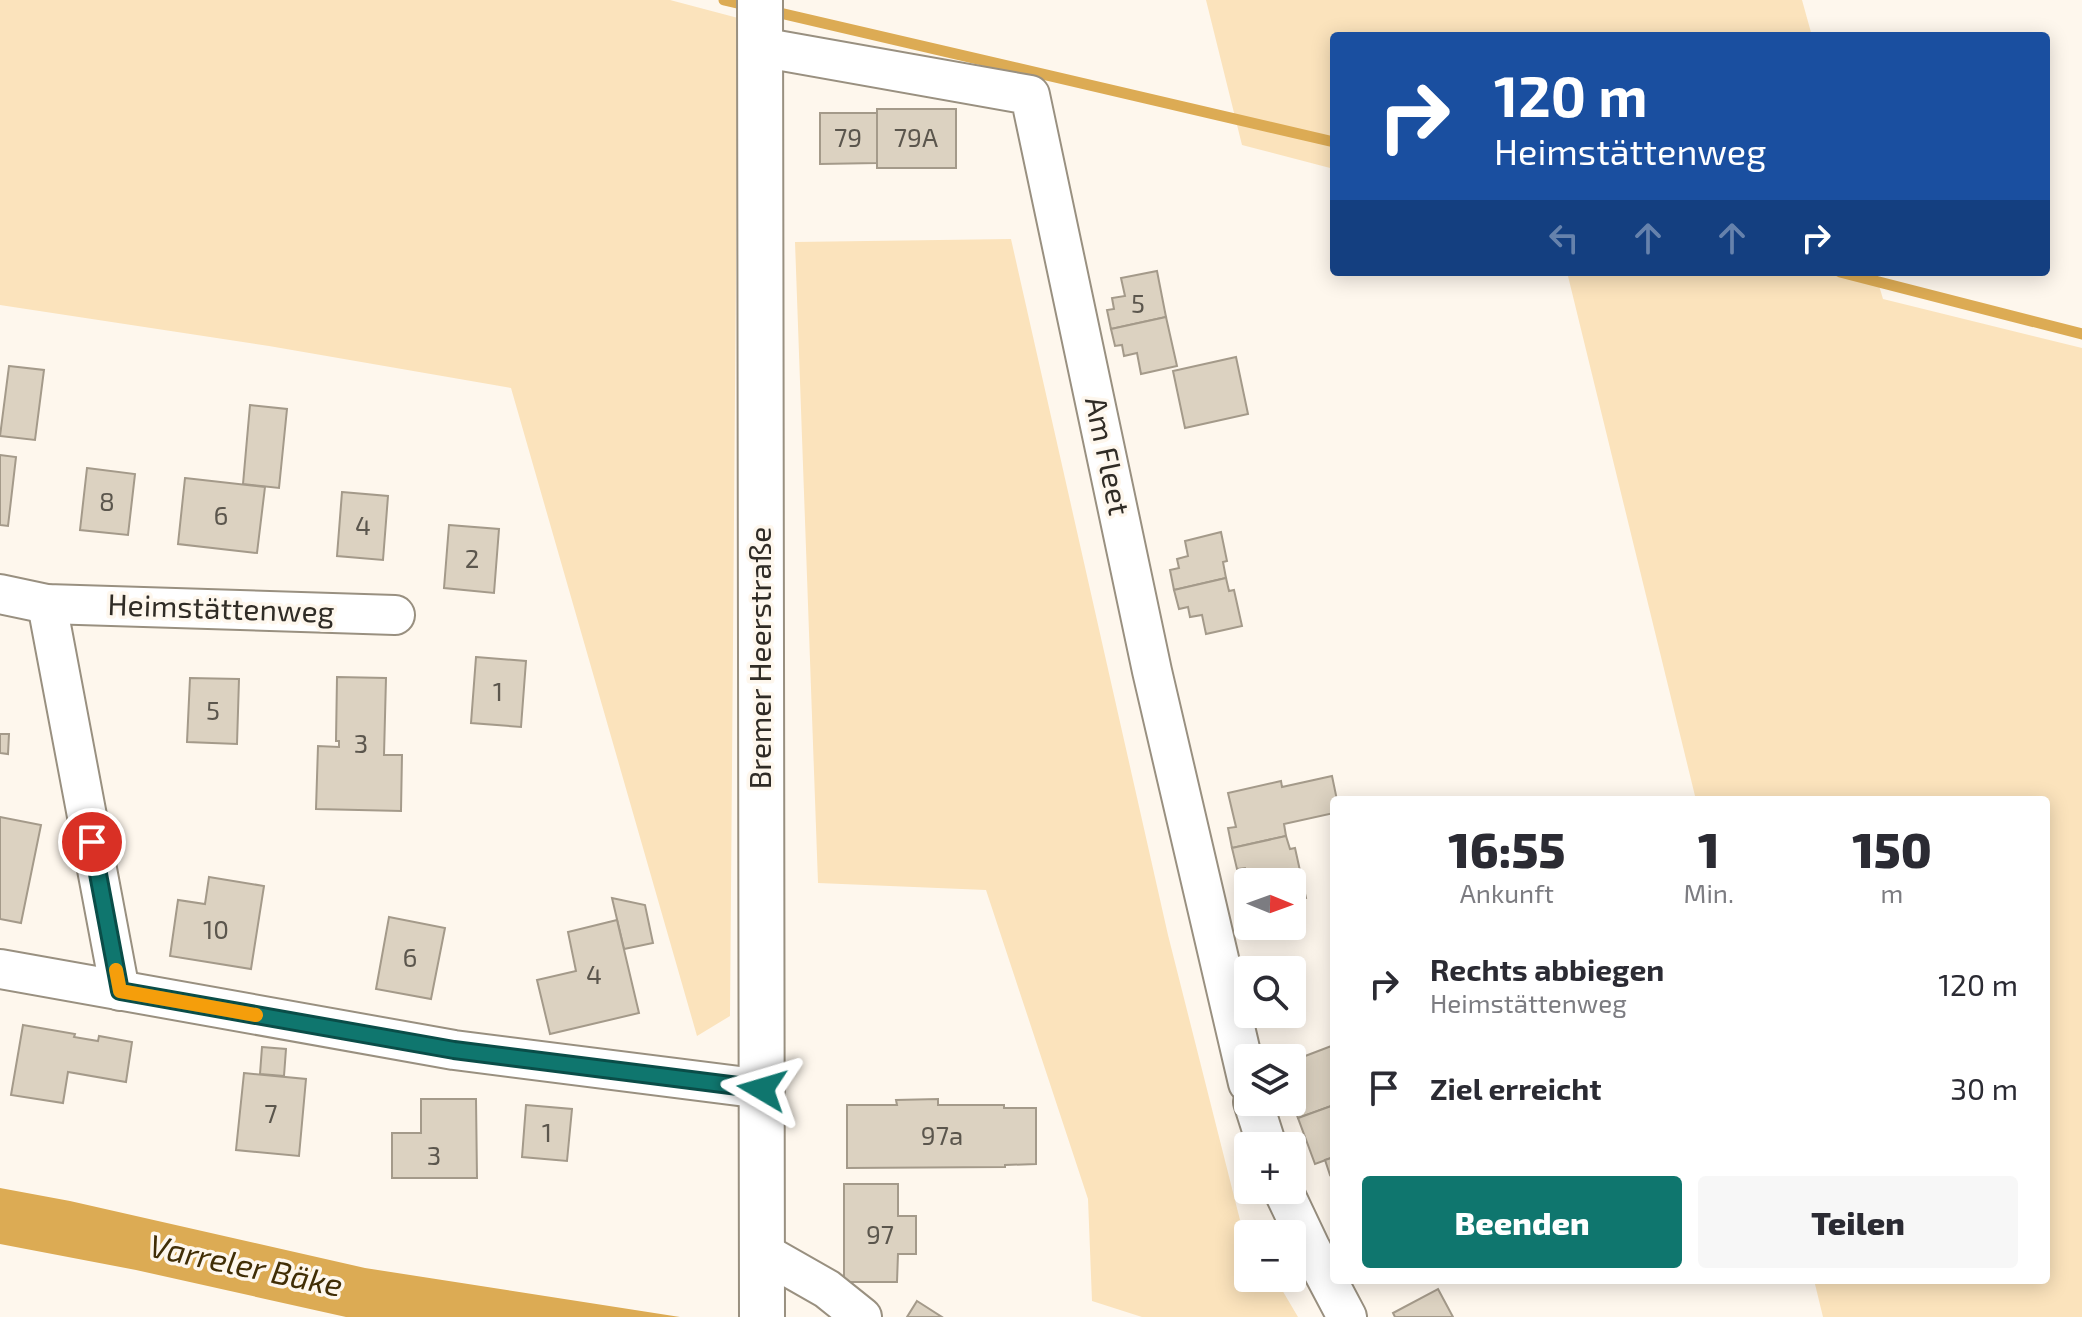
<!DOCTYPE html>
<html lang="de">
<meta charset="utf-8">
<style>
body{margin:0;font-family:"Exo 2",sans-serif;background:#f7f7f7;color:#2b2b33;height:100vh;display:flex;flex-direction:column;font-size:30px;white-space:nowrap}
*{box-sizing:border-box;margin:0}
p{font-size:26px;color:#7c7c81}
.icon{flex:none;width:44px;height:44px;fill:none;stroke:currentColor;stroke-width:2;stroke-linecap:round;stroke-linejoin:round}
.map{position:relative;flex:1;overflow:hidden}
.details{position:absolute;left:1330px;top:796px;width:720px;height:488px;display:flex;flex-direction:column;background:#fff;border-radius:8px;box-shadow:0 4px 20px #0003}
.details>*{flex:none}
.top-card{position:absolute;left:1330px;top:32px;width:720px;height:244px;border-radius:8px;box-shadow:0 4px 20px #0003;background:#1a4fa0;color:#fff;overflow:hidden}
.needle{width:52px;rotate:91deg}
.fabs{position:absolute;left:1234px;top:868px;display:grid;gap:16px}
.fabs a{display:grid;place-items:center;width:72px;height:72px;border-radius:8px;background:#fff;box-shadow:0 4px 20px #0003;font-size:40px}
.pin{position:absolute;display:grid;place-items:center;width:68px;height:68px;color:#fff;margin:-34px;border:4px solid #fff;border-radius:50%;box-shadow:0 2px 8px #0007}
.me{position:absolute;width:88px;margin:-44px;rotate:277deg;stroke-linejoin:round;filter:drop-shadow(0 0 6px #0008)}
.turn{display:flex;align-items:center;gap:28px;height:168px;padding:0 32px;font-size:36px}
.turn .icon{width:104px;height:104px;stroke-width:2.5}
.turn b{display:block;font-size:56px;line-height:68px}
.lanes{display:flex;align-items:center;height:76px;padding:0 32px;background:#0003;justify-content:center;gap:40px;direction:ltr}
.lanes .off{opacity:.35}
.eta{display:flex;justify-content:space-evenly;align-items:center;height:136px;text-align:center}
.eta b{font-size:48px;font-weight:800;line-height:56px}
.cta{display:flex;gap:16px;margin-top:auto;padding:16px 32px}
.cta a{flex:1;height:92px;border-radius:8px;background:#0f766e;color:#fff;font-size:32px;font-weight:800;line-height:92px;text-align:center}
.cta a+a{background:#f7f7f7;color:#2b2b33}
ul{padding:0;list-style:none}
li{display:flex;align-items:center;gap:24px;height:104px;padding:0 32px}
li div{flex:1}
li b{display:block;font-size:30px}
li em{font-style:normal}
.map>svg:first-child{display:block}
.green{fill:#fbe3bc}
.water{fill:#dcab54}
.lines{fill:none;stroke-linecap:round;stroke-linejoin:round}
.stream{stroke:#dcab54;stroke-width:11}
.building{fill:#dcd2c1;stroke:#a49a8a;stroke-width:2}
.street-casing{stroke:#999080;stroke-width:42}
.secondary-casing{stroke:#999080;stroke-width:48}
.street{stroke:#fff;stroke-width:38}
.secondary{stroke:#fff;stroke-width:44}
.route-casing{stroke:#0a4d48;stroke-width:20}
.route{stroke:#0f766e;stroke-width:14}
.slow{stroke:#f59e0b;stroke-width:14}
.labels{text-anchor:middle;stroke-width:7;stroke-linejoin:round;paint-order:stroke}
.number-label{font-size:26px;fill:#5b564d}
.street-label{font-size:30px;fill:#302c26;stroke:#fef7ed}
.water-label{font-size:32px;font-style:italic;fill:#412e06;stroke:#fef7ed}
</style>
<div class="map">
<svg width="2082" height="1317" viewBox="0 0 2082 1317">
<rect width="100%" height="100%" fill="#fef7ed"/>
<g class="green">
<path d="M0 0H670L738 18 730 1016 697 1036 511 388 269 346 0 305Z"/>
<path d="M1206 0H1802L1812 36H1334V169L1242 145Z"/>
<path d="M1011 239 1168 935 1240 1220 1248 1234V1278H1275L1298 1317H1142L1092 1301 1088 1199 986 890 818 883 795 242Z"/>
<path d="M1567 272H1875L1883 299 2082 348V1317H1823L1814 1280H2046V800H1696Z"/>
</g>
<path class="water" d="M0 1188 70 1201 365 1268 680 1317H346L136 1270 0 1244Z"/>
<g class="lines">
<g class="stream">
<path d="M724 0 750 6"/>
<path d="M767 10 1334 142"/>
<path d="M1840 272 2082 334"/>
</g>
</g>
<g class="building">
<rect x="877" y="109" width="79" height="59"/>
<path d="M820 113H877V163L820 164Z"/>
<path d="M1157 271 1166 317 1111 329 1107 310 1114 309 1112 298 1125 296 1121 278Z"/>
<path d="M1166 317 1177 366 1141 374 1137 353 1124 356 1122 345 1115 346 1111 329Z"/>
<path d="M1236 357 1248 414 1185 428 1173 371Z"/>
<path d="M9 366 44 370 35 440 0 436Z"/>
<path d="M250 405 287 409 279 488 243 484Z"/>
<path d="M0 455 16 457 8 526 0 525Z"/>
<path d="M87 468 135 474 128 535 80 530Z"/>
<path d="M185 478 265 487 257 553 178 544Z"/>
<path d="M342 492 388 496 383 560 337 556Z"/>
<path d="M449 525 499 529 494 593 444 588Z"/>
<path d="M1221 532 1227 561 1223 562 1226 578 1174 590 1170 570 1179 568 1177 559 1188 556 1185 541Z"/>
<path d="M1226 578 1229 591 1234 590 1242 626 1206 634 1202 615 1190 617 1188 607 1179 609 1174 590Z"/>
<path d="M476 657 526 661 521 727 471 723Z"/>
<path d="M337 677 386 678 384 755H402L401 811 316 809 318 746 339 747V741H336Z"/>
<path d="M190 678 239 679 237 744 187 742Z"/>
<path d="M0 734H9L8 754 0 753Z"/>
<path d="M1332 776 1337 800H1334V813L1284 824 1286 836 1232 848 1228 828 1236 827 1228 793 1281 781 1282 787Z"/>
<path d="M0 817 41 825 21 923 0 919Z"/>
<path d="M1286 836 1290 849 1295 848 1306 898 1292 901V882H1266L1264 874 1247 877 1245 868 1237 869 1232 848Z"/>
<path d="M209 877 264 886 251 969 170 956 178 900 205 904Z"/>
<path d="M612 898 645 905 653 943 624 949Z"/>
<path d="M389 917 445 928 431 999 376 989Z"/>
<path d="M617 920 639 1013 550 1034 537 980 576 971 568 932Z"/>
<path d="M23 1025 75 1034 74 1037 98 1041 99 1036 132 1042 126 1082 68 1072 63 1103 11 1095Z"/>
<path d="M1334 1045V1105L1298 1118 1292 1102V1061Z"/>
<path d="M262 1047 286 1049 284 1076 260 1074Z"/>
<path d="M244 1073 306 1079 299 1156 236 1150Z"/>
<path d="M421 1099H476L477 1178H392V1133H421Z"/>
<path d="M938 1099V1105H1004V1108H1036V1164L1005 1165V1167L847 1168V1105H897L896 1100Z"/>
<path d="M526 1105 572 1109 567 1161 522 1157Z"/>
<path d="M1334 1105V1157L1315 1164 1298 1118Z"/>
<path d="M1334 1157V1173L1330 1175 1325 1160Z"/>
<path d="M844 1184H898V1216H916V1254H898L897 1282H844Z"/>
<path d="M1438 1289 1453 1317H1395L1393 1313Z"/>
<path d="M917 1301 942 1317H907Z"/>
</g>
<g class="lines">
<defs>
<g id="street">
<path d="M760 47 1030 95 1152 671 1248 1083"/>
<path d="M0 594 47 604 395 615"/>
<path d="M47 604 120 991"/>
<path d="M0 969 454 1050 762 1089"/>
<path d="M1253 1102 1267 1146"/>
<path d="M1283 1190 1310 1247 1347 1317"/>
<path d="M762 1252 827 1289 862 1317"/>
</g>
<path id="secondary" d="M760 0 762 1317"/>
</defs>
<use href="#street" class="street-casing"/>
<use href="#secondary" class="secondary-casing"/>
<use href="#street" class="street"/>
<use href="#secondary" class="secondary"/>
</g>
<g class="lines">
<defs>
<path id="route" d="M92 842 120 991 454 1050 762 1089"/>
</defs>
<use href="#route" class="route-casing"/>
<use href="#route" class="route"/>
<path class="slow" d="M116 970 120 991 256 1015"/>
</g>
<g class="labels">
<g class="number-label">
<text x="848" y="147">79</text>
<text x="916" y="147">79A</text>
<text x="1138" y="313">5</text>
<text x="107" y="511">8</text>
<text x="221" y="525">6</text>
<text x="363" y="535">4</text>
<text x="472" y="568">2</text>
<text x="498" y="701">1</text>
<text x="213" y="720">5</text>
<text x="361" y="753">3</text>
<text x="216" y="939">10</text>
<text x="410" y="967">6</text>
<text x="594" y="984">4</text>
<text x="271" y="1123">7</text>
<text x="547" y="1142">1</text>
<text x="942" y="1145">97a</text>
<text x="434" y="1165">3</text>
<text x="880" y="1244">97</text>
</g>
<g class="street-label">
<text transform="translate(1107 456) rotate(78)" y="10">Am Fleet</text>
<text transform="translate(221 609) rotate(2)" y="10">Heimstättenweg</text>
<text transform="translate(761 658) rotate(-90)" y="10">Bremer Heerstraße</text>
</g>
<g class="water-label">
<text transform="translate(246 1266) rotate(12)" y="11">Varreler Bäke</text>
</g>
</g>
</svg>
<div class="fabs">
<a><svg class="needle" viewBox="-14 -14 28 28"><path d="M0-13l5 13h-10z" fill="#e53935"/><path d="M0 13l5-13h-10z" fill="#7c7c81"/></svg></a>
<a><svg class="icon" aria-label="search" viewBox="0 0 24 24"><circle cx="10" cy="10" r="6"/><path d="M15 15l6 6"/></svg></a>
<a><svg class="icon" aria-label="layers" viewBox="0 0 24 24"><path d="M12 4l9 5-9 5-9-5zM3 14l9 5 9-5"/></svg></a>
<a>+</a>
<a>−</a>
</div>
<div class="pin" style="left:92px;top:842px;background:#d93025"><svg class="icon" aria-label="arrive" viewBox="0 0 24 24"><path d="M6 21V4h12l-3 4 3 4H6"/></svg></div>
<svg class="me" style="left:762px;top:1089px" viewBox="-20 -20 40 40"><path d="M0-17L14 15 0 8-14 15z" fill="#0f766e" stroke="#fff" stroke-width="4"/></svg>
<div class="top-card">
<div class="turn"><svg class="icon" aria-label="right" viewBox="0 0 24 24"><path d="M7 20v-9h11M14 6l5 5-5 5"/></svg><div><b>120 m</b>Heimstättenweg</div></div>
<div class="lanes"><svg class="icon off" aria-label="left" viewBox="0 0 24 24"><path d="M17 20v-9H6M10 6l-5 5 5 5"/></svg><svg class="icon off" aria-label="ahead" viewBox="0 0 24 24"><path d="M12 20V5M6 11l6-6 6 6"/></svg><svg class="icon off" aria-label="ahead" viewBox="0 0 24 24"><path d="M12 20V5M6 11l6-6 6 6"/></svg><svg class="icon" aria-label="right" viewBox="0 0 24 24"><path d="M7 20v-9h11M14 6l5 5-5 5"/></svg></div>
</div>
<section class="details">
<div class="eta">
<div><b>16:55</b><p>Ankunft</p></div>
<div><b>1</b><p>Min.</p></div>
<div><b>150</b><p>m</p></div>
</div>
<ul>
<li><svg class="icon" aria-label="right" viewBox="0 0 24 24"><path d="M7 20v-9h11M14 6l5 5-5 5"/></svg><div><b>Rechts abbiegen</b><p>Heimstättenweg</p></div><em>120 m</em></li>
<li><svg class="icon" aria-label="arrive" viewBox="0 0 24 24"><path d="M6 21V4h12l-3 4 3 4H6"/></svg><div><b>Ziel erreicht</b></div><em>30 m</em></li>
</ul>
<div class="cta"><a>Beenden</a><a>Teilen</a></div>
</section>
</div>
